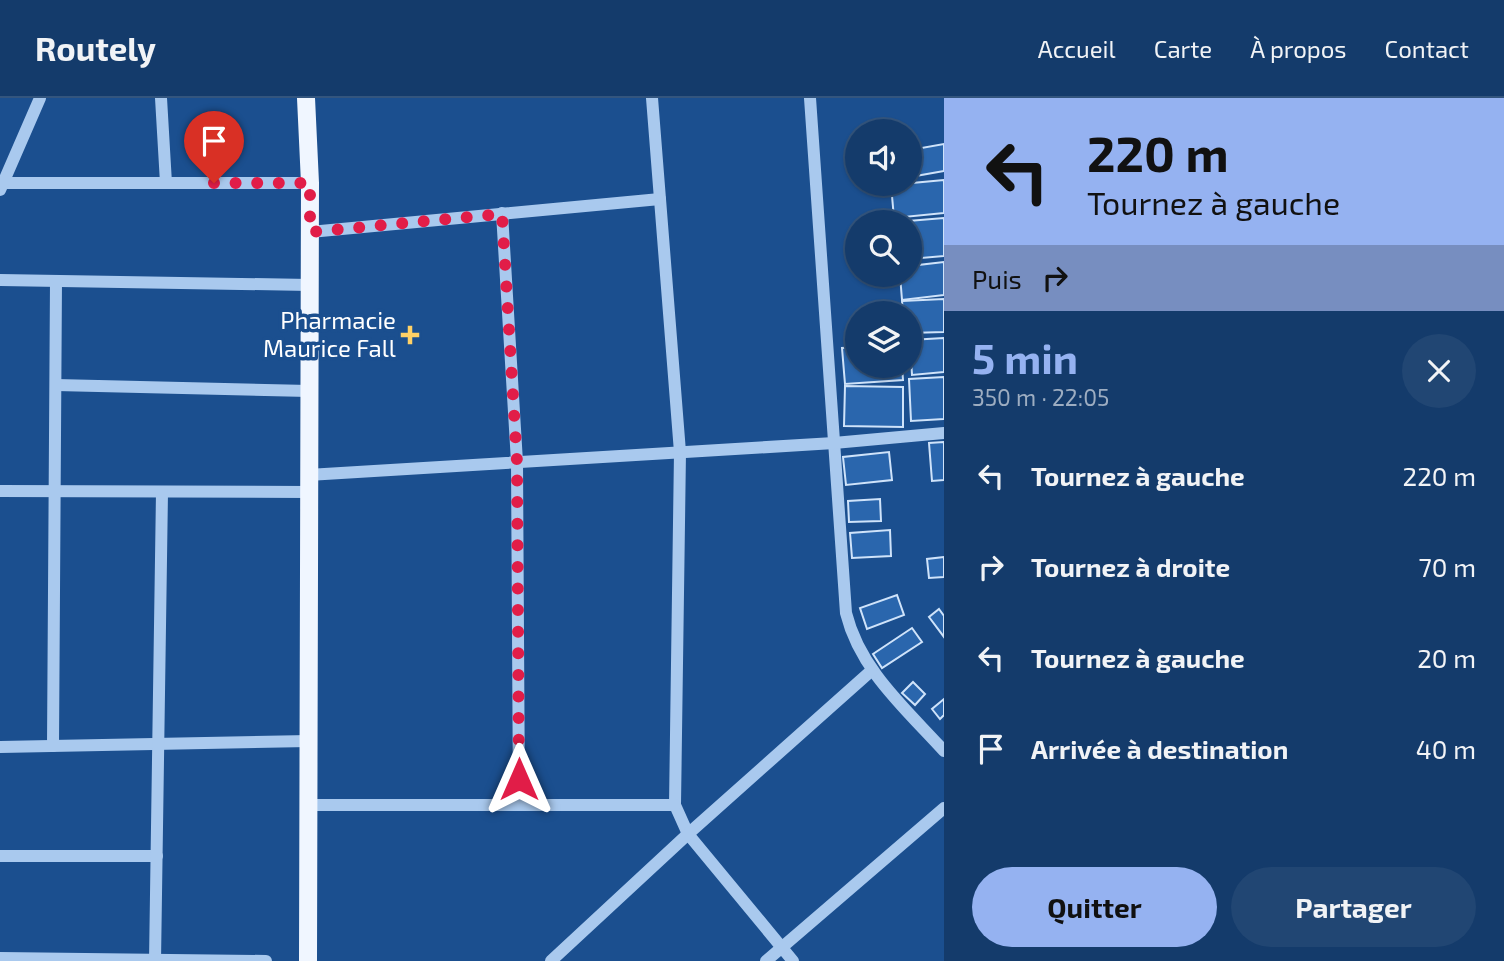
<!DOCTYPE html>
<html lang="fr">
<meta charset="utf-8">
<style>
body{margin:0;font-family:"Exo 2",sans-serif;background:#214673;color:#f1f3f6;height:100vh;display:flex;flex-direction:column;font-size:26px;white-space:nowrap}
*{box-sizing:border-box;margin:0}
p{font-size:23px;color:#9dadc1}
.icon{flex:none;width:38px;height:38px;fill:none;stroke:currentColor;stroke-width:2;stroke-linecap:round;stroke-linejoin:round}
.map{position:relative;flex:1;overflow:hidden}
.sheet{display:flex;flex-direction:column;background:#143b6b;width:560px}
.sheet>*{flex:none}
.banner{background:#95b2f1;color:#111;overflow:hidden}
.tools{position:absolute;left:845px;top:21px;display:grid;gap:14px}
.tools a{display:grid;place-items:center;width:77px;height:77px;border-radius:50%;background:#143b6b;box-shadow:0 2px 5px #0004,0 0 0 2px #33557e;font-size:35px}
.pin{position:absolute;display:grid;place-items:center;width:60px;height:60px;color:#fff;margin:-72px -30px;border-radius:50% 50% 50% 0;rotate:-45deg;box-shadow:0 0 7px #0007}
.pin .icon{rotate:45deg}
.me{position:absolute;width:77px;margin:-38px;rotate:0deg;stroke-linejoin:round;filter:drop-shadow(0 0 5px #0008)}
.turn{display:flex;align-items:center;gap:24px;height:147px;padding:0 28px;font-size:32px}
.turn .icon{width:91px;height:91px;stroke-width:2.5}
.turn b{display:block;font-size:49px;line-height:60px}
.then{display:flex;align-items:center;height:66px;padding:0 28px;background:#0003;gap:14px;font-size:26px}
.round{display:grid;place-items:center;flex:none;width:74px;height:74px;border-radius:37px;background:#214673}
.overview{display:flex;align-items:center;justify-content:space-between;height:119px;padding:0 28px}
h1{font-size:42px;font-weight:700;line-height:52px;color:#95b2f1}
.button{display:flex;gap:14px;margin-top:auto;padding:14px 28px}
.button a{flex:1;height:80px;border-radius:42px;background:#95b2f1;color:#111;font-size:28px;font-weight:700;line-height:80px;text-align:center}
.button a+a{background:#214673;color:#f1f3f6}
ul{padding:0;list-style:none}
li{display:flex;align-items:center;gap:21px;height:91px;padding:0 28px}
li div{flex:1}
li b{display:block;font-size:26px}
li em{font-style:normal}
header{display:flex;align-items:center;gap:42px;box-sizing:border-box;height:98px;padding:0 35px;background:#143b6b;border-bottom:2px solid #33557e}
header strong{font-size:33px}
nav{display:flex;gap:38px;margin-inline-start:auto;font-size:24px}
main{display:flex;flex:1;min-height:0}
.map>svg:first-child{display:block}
.building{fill:#2a66ad;stroke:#cfe3fa;stroke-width:2}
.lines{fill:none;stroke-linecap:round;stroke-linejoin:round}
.minor{stroke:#a9c9ee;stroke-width:12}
.major{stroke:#f0f6ff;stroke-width:18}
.route{stroke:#e11d48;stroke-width:12;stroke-dasharray:0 21.6}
.poi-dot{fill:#ffd166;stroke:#1b4f8f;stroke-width:2.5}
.labels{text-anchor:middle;stroke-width:7;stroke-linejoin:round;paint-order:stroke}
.poi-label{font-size:24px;fill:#fff;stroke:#1b4f8f;text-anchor:end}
</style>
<header>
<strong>Routely</strong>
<nav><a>Accueil</a><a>Carte</a><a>À propos</a><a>Contact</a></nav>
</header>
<main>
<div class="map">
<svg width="944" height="863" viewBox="0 0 944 863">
<rect width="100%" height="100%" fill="#1b4f8f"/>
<g class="building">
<path d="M944 46V73L910 79V52Z"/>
<path d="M944 82V115L894 120 891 87Z"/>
<path d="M944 120V158L910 161V124H896Z"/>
<path d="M944 164V197L902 202 900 177H910V168Z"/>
<path d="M944 201V234L910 235V215H903L902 203Z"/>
<path d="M944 240V274L912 277 910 242Z"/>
<path d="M858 249V268H902L903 282 845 286 842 250Z"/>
<path d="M944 279V321L911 323 909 281Z"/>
<path d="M845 288 903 289V329L844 328Z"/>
<path d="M944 344V382L932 383 929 345Z"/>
<path d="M889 354 892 382 846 387 843 359Z"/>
<path d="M880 401 881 423 849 424 848 403Z"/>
<path d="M890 432 891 458 852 460 850 435Z"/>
<path d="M944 459V479L929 480 927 461Z"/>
<path d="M897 497 904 517 867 531 860 510Z"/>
<path d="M939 511 944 518V539L929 519Z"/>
<path d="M912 530 922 544 882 570 873 556Z"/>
<path d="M913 584 925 596 915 607 902 595Z"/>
<path d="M944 601V617L940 621 932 611Z"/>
</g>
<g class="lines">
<g class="minor">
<path d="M161 0 166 85"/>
<path d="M652 0 680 354 675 707 688 736 793 863"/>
<path d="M810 0 846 515C860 572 906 611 944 653"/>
<path d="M4 85H310"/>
<path d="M0 92 40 0"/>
<path d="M502 115 517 364 519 707"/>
<path d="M310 134 660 101"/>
<path d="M0 182 310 187"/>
<path d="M56 287 309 293"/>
<path d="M308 377 834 345 944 335"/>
<path d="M0 393 309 394"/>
<path d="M53 648 56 183"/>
<path d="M0 649 309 643"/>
<path d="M308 707H675"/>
<path d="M0 758H157"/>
<path d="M0 860 266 863"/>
<path d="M155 863 162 394"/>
<path d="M551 863 688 736 871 573"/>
<path d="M766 863 944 710"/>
</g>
<path class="major" d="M306 0 310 85 308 863"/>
</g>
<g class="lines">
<path class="route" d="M214 85H310V134L502 116 517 364 519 681"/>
</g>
<path class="poi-dot" d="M406.5 226.5h7v7h7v7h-7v7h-7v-7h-7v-7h7z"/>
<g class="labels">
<g class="poi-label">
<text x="396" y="231">Pharmacie<tspan x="396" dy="28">Maurice Fall</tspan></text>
</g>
</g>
</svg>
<div class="tools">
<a><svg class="icon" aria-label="sound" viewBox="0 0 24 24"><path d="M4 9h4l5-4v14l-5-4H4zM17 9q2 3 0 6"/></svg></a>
<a><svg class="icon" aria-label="search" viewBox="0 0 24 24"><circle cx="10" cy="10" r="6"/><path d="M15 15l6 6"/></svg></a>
<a><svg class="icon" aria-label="layers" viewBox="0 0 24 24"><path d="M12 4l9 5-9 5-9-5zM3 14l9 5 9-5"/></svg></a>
</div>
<div class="pin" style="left:214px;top:85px;background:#d93025"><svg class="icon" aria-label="arrive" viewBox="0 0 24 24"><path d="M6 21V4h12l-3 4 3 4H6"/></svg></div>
<svg class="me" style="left:519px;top:681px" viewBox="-20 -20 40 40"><path d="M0-17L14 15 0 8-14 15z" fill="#e11d48" stroke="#fff" stroke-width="4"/></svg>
</div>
<section class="sheet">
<div class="banner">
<div class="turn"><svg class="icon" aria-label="left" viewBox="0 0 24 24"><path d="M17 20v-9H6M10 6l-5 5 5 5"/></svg><div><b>220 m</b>Tournez à gauche</div></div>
<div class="then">Puis<svg class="icon" aria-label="right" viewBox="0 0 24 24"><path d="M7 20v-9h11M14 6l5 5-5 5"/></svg></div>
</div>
<div class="overview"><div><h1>5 min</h1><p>350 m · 22:05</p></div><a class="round"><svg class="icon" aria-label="close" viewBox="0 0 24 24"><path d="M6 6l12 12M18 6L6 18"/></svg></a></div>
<ul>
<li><svg class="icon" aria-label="left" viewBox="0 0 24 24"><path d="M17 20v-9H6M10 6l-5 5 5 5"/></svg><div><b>Tournez à gauche</b></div><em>220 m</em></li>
<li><svg class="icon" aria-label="right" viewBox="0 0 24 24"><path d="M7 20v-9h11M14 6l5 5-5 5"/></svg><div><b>Tournez à droite</b></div><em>70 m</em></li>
<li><svg class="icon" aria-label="left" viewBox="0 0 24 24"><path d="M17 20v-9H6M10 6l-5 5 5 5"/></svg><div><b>Tournez à gauche</b></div><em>20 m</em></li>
<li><svg class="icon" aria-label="arrive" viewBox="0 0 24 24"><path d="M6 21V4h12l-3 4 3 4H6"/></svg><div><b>Arrivée à destination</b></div><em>40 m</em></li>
</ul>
<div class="button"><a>Quitter</a><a>Partager</a></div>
</section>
</main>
